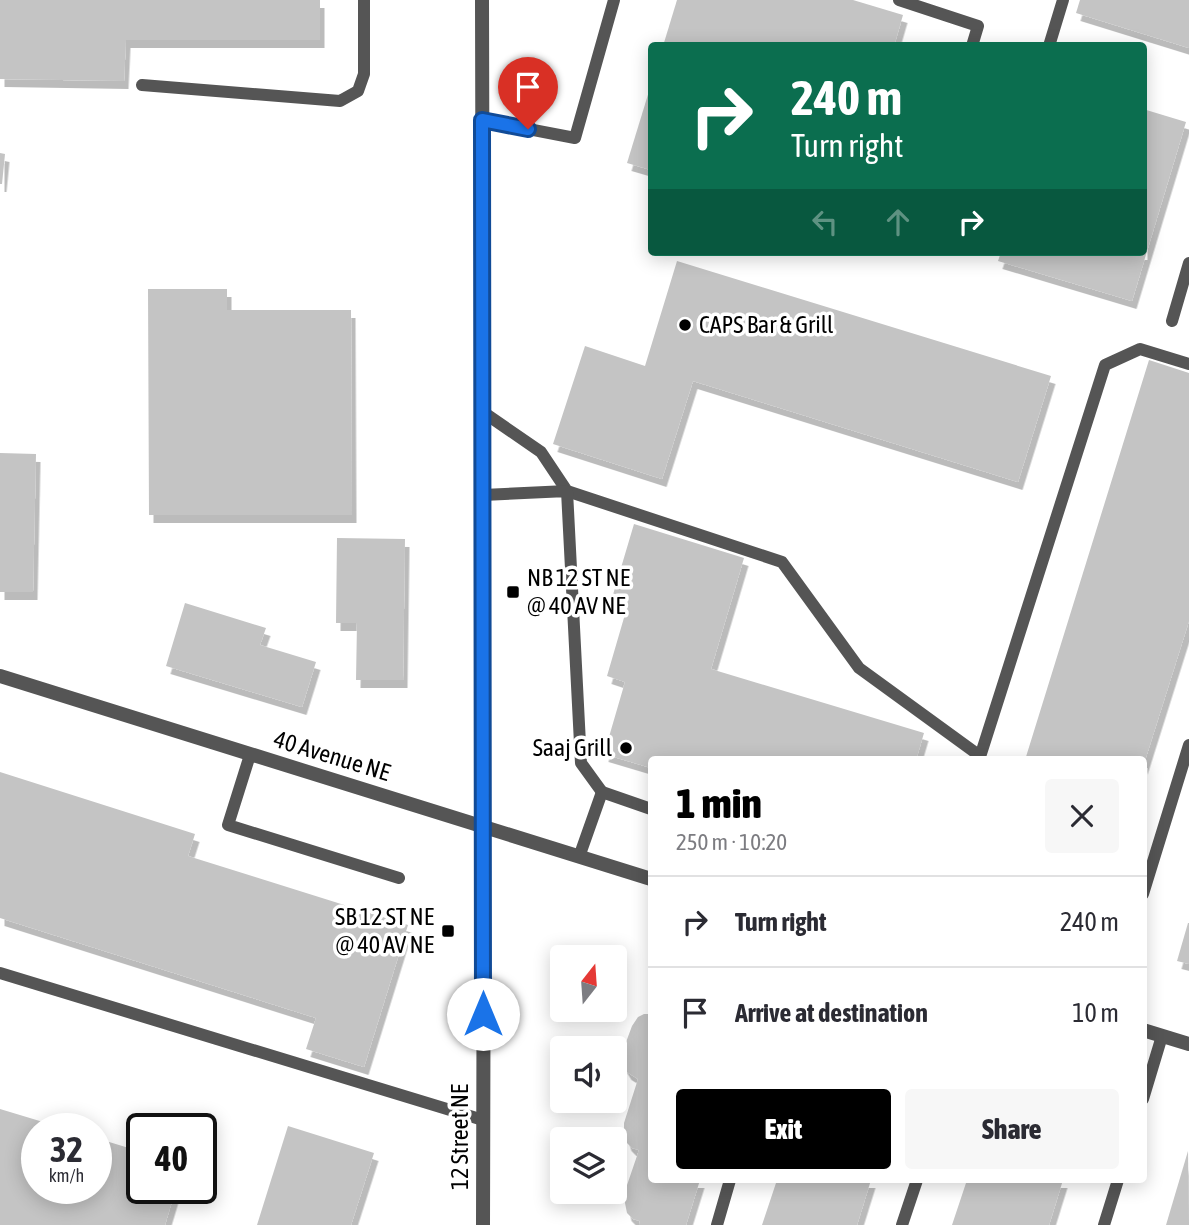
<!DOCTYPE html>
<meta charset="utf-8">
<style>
body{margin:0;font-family:"Asap Condensed",sans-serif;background:#f7f7f7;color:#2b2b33;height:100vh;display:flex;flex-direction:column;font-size:26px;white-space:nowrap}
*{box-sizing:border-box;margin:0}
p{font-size:23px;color:#7c7c81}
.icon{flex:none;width:38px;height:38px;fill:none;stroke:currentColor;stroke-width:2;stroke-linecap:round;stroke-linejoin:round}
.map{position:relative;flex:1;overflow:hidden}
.details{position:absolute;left:648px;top:756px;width:499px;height:427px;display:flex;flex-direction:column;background:#fff;border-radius:7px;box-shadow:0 4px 18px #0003}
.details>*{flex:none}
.hud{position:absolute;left:648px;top:42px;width:499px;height:214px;border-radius:7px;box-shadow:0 4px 18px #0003;background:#0b6e4f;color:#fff;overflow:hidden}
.needle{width:46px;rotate:17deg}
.buttons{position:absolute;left:550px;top:945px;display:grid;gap:14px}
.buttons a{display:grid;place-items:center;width:77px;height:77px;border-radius:7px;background:#fff;box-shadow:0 4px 18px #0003;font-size:35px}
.speed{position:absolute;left:21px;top:1113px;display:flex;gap:14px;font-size:35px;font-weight:700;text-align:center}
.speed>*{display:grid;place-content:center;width:91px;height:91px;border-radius:50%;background:#fff;box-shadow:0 4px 18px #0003;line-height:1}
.speed small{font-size:18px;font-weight:400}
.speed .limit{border:4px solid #111;border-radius:10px;background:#fff;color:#111}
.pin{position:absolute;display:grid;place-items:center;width:60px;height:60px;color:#fff;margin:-72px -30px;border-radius:50% 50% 50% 0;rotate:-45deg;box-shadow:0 0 7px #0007}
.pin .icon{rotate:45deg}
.me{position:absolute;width:77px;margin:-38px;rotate:0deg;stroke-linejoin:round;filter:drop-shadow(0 0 5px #0008)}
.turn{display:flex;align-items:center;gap:24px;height:147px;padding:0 28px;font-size:32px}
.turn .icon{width:91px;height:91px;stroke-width:2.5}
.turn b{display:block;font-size:49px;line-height:60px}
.lanes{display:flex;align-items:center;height:66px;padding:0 28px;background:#0003;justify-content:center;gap:35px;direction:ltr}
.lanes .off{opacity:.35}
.round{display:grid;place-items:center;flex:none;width:74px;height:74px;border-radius:7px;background:#f7f7f7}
.summary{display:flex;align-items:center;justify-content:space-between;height:119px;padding:0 28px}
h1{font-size:42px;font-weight:800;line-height:52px;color:#000}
.cta{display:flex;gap:14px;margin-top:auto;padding:14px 28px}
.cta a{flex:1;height:80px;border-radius:7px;background:#000;color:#fff;font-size:28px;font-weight:800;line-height:80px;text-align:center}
.cta a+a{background:#f7f7f7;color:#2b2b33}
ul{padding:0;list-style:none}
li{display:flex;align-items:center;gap:21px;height:91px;padding:0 28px;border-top:2px solid #e1e1e2}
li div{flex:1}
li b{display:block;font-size:26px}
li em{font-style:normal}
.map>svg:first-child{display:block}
.building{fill:#c4c4c4;filter:url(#shadow)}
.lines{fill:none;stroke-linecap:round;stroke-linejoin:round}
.service{stroke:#555;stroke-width:12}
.minor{stroke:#555;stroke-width:14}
.tertiary{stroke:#555;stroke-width:14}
.route-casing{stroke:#114b97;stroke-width:18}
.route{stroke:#1a73e8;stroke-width:12}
.poi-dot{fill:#000;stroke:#fff;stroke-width:2.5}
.labels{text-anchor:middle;stroke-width:7;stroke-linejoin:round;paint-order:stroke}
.poi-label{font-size:24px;fill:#000;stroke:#fff;text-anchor:start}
.street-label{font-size:24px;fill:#000;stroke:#fff}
</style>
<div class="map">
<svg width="1189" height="1225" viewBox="0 0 1189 1225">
<defs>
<filter id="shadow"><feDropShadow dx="4.5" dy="8" stdDeviation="0" flood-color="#0004"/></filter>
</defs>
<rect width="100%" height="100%" fill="#fff"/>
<g class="building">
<path d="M0 0H320V40H126L124 81 0 79Z"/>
<path d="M677 0H853L903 15 894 46H663Z"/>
<path d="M1080 0H1189V48L1076 13Z"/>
<path d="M650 88H651V170L627 163Z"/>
<path d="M1143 109 1186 122 1132 301 998 261 1001 252H1143Z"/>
<path d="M0 153 5 154 2 184H0Z"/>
<path d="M677 261 1051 376 1018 482 693 381 662 479 553 444 585 346 645 366Z"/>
<path d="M148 289H227V310H351L352 515H149Z"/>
<path d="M1149 360 1189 373V621L1143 767V760H1025Z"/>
<path d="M0 453 36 454 33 592H0Z"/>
<path d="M634 524 744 558 711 669 924 733 916 760H651V768L604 754 625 682 607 676 628 604 612 598Z"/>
<path d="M337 538 405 539 403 680H356L357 623H336Z"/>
<path d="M185 603 266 628 260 645 316 662 302 707 166 666Z"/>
<path d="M0 772 195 834 188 856 408 925 364 1067 306 1049 316 1018 0 918Z"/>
<path d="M1188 923H1189V964L1177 961Z"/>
<path d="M644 1014H651V1180H700L686 1225H639L640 1221 633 1219 627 1213 625 1203 626 1188 639 1150 632 1148 627 1143 624 1133V1123L638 1079 627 1072 622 1064V1053L632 1026 638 1017Z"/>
<path d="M0 1109 63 1128 37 1129V1188H96V1138L142 1152V1188H176L165 1225H0Z"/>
<path d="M288 1126 374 1153 351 1225H257Z"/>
<path d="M1188 1151 1189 1225H1166Z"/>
<path d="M777 1180H871L857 1225H762Z"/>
<path d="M967 1180H1063L1049 1225H952Z"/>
</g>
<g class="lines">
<g class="service">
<path d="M899 0 978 26 972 46"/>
<path d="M1049 46 1063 0"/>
<path d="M142 85 340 101 358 91 364 74V0"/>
<path d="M482 120 575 138 614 0"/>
<path d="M1172 321 1189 263"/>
<path d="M483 412 541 452 567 491 782 562 859 668 980 756"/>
<path d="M483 495 567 491 581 763 602 792"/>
<path d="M250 755 228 825 399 878"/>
<path d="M979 760 1105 365 1140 349 1189 364"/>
<path d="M579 857 602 792 651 809"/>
<path d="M1143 894 1189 745"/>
<path d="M0 973 483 1120"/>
<path d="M1143 1099 1162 1036"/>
<path d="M717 1225 730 1180"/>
<path d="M902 1225 917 1180"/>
<path d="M1104 1225 1118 1180"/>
</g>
<g class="minor">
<path d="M0 676 651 879"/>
<path d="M1143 1030 1189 1044"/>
</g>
<path class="tertiary" d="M482 0 484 828 483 1225"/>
</g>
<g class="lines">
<defs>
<path id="route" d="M483 1014 482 120 528 129"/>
</defs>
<use href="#route" class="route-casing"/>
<use href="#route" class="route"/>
</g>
<g class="poi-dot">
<circle cx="685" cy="325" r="7"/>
<rect x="506" y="585" width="14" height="14" rx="3.5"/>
<circle cx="626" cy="748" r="7"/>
<rect x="441" y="924" width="14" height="14" rx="3.5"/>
</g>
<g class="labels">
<g class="poi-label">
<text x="699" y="333">CAPS Bar &amp; Grill</text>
<text x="527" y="586">NB 12 ST NE<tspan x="527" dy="28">@ 40 AV NE</tspan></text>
<text x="612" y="756" text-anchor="end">Saaj Grill</text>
<text x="434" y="925" text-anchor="end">SB 12 ST NE<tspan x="434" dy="28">@ 40 AV NE</tspan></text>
</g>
<g class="street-label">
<text transform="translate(332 756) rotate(17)" y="8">40 Avenue NE</text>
<text transform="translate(460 1137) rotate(-90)" y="8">12 Street NE</text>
</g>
</g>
</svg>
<div class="buttons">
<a><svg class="needle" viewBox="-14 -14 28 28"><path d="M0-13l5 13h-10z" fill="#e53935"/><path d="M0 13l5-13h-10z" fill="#7c7c81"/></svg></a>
<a><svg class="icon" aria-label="sound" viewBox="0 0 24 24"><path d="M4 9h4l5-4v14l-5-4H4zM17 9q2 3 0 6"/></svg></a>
<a><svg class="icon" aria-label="layers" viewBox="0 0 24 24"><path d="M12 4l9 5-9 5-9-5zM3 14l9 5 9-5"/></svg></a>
</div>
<div class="speed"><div>32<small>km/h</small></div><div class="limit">40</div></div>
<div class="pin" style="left:528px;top:129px;background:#d93025"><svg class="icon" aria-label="arrive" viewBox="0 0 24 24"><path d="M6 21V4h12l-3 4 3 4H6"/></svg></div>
<svg class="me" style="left:483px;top:1014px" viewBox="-20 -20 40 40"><circle r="19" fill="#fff"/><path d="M0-13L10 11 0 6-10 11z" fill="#1a73e8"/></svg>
<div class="hud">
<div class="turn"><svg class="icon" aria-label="right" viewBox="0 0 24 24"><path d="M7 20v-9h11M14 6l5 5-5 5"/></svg><div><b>240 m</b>Turn right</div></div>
<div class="lanes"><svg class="icon off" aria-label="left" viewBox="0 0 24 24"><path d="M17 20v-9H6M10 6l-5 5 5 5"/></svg><svg class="icon off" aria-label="ahead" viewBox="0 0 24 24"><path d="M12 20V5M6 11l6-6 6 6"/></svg><svg class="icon" aria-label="right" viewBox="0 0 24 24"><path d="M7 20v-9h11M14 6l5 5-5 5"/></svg></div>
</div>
<section class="details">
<div class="summary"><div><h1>1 min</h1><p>250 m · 10:20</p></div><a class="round"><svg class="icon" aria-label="close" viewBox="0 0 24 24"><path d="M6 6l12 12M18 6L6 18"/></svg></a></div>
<ul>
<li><svg class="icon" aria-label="right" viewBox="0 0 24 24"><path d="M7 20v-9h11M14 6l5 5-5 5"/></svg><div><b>Turn right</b></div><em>240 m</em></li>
<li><svg class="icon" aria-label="arrive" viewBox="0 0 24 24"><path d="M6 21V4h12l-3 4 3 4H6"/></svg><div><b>Arrive at destination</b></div><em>10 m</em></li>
</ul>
<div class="cta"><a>Exit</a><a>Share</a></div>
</section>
</div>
